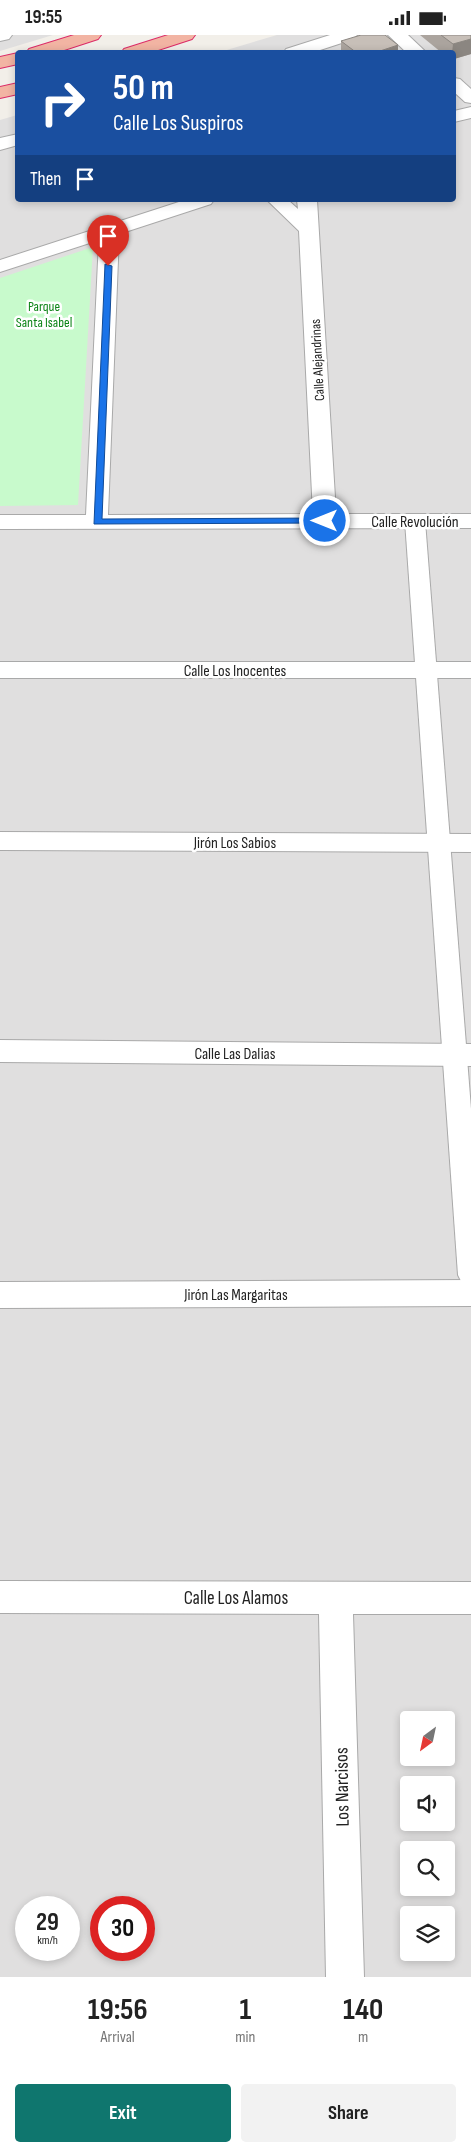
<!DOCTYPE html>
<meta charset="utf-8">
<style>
body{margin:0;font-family:"Sofia Sans Condensed",sans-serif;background:#f2f2f2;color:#222;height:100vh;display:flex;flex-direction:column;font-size:19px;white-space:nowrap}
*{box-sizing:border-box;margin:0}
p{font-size:16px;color:#767676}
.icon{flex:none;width:28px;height:28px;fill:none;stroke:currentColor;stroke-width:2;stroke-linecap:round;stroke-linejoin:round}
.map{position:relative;height:1942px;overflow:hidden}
.drawer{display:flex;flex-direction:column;background:#fff;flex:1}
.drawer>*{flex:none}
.hud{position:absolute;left:15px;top:15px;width:441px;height:152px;border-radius:5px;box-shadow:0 2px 8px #0003;background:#1a4fa0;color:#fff;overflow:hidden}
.needle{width:32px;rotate:213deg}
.controls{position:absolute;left:400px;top:1676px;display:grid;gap:10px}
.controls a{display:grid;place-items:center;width:55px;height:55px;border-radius:5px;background:#fff;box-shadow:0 2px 8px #0003;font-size:25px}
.speed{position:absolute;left:15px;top:1861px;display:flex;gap:10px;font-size:25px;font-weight:700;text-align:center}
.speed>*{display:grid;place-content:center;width:65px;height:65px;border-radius:50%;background:#fff;box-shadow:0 2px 8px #0003;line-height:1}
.speed small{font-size:12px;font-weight:400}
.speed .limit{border:8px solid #d22;background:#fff;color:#111}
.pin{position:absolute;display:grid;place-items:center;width:42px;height:42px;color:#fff;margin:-51px -21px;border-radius:50% 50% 50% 0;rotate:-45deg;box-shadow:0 0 5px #0007}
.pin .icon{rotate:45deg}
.me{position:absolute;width:55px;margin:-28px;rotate:270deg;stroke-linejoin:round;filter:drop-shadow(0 0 4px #0008)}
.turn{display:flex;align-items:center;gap:18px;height:105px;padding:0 15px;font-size:22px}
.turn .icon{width:65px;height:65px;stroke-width:2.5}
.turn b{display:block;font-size:35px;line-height:42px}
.then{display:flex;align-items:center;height:48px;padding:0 15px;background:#0003;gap:10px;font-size:19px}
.eta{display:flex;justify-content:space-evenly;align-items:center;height:85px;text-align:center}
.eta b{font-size:30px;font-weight:700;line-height:35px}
.primary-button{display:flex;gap:10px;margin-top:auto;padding:10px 15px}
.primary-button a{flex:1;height:58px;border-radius:5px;background:#0f766e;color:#fff;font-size:20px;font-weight:700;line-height:58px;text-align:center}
.primary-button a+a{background:#f2f2f2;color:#222}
.status{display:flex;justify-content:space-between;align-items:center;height:35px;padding:0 25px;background:#fff;direction:ltr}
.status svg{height:14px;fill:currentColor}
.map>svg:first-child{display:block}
.residential{fill:#e0dfdf;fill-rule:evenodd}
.park{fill:#c8facc}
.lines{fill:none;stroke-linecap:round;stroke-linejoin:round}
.pedestrian-casing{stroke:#a9a9a9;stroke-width:2}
.minor-casing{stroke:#a9a9a9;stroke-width:2}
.trunk-casing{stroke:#dc2a67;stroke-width:2}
.pedestrian{fill:#fff;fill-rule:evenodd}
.minor{fill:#fff;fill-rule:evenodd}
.trunk{fill:#f2b4a3;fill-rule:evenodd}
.wall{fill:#aba49e}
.shaded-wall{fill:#8b8681}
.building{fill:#c7bfb8;stroke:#8b8681}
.route{fill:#1a73e8;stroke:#114b97}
.labels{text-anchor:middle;stroke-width:5;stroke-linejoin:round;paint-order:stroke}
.far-park-label{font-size:14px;fill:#0c8416;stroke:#fff}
.far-street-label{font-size:14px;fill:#222;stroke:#fff}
.street-label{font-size:16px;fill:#222;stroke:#fff}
.near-street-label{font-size:19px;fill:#222;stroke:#fff}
</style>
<div class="status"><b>19:55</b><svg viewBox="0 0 49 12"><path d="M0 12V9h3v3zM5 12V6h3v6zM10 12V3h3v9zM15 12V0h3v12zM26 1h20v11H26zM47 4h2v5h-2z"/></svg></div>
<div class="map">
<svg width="471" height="1942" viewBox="0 0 471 1942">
<rect width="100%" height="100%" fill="#f2efe9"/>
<g class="residential">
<path d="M0 0H53L0 16Z"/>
<path d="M277 0H471V1942H0V85L17 80 18 165H454V18L220 17ZM409 1685H446V1722H409ZM409 1750H446V1788H409ZM409 1815H446V1852H409ZM26 1872H69V1915H26ZM101 1872H144V1915H101ZM409 1880H446V1918H409Z"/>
</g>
<path class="park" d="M93 212 78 470 0 471V243Z"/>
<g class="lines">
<defs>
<path id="pedestrian" d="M415 480 422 482 425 486 471 1074V1251L462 1248 458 1240 405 486 408 482Z"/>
<g id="minor">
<path d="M0 0H12L9 4 0 6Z"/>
<path d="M330 0H357L354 4 311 18H283L286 14Z"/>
<path d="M388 0H408L427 18H407Z"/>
<path d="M454 43 460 44 471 54V68L465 67 454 57Z"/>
<path d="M471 72V83L454 87V76Z"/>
<path d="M18 99V110L0 115V103Z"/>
<path d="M185 165H214L211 169 119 199 108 480 313 479 299 196 267 165H288L298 174 297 165H317L336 479H471V493L0 494V480H86L99 205 0 237V225Z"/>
<rect x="0" y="627" width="471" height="16"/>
<path d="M0 797 471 799V817L0 815Z"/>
<path d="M0 1005 471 1009V1031L0 1027Z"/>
<path d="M471 1245V1271L0 1273V1247Z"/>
<path d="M0 1546 471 1547V1579H353L364 1942H326L319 1579 0 1578Z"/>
</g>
<g id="trunk">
<path d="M74 0H101L98 4 55 18H26L29 14Z"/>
<path d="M168 0H195L192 4 149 18H121L124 14Z"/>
<path d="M18 18V29L0 33V22Z"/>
<path d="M18 48V59L0 63V52Z"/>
</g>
</defs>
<use href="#pedestrian" class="pedestrian-casing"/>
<use href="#minor" class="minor-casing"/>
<use href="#trunk" class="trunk-casing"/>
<use href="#pedestrian" class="pedestrian"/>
<use href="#minor" class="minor"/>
<use href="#trunk" class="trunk"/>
</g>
<g class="wall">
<path d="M420 0H471V19L454 24V18H442Z"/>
<path d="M341 6 398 10V18H341Z"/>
</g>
<g class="shaded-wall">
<path d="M471 4V19L454 24V18H452L453 9Z"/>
<path d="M398 10V18H374Z"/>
</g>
<g class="building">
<path d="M361 0H385L398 10 374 18H357L341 6Z"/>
<path d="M441 0H471V4L453 9Z"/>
</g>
<path class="route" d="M105 229 112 231 102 484 325 483 329 484V488L94 489Z"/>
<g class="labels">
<g class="far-park-label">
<text x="44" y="276">Parque<tspan x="44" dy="16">Santa Isabel</tspan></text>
</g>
<g class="far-street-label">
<text transform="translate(317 325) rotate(-93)" y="5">Calle Alejandrinas</text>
</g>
<g class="street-label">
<text x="415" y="492">Calle Revolución</text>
<text x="235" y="641">Calle Los Inocentes</text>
<text x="235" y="813">Jirón Los Sabios</text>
<text x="235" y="1024">Calle Las Dalias</text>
<text x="236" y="1265">Jirón Las Margaritas</text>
</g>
<g class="near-street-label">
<text x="236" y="1569">Calle Los Alamos</text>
<text transform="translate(341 1752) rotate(-91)" y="7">Los Narcisos</text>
</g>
</g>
</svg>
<div class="controls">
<a><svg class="needle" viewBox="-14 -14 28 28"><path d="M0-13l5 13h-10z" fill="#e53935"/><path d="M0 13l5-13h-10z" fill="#767676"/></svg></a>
<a><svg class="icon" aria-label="sound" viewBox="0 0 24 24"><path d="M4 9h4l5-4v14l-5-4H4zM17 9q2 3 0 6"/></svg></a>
<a><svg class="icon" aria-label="search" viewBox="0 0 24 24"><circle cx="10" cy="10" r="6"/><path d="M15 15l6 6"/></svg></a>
<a><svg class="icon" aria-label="layers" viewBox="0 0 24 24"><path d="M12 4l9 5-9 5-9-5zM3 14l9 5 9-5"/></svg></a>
</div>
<div class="speed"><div>29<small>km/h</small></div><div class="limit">30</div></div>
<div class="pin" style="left:108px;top:231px;background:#d93025"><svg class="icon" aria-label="arrive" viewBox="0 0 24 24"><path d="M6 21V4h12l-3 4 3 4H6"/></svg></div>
<svg class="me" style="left:325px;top:486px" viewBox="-20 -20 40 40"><circle r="17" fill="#1a73e8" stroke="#fff" stroke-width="3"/><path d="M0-11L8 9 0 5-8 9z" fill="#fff"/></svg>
<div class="hud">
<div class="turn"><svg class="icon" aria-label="right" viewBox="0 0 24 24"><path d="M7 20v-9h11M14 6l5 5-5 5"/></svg><div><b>50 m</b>Calle Los Suspiros</div></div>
<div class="then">Then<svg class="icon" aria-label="arrive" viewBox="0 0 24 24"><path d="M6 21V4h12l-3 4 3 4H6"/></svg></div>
</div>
</div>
<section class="drawer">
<div class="eta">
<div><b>19:56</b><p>Arrival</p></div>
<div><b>1</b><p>min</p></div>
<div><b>140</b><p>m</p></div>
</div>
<div class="primary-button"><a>Exit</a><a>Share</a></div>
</section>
